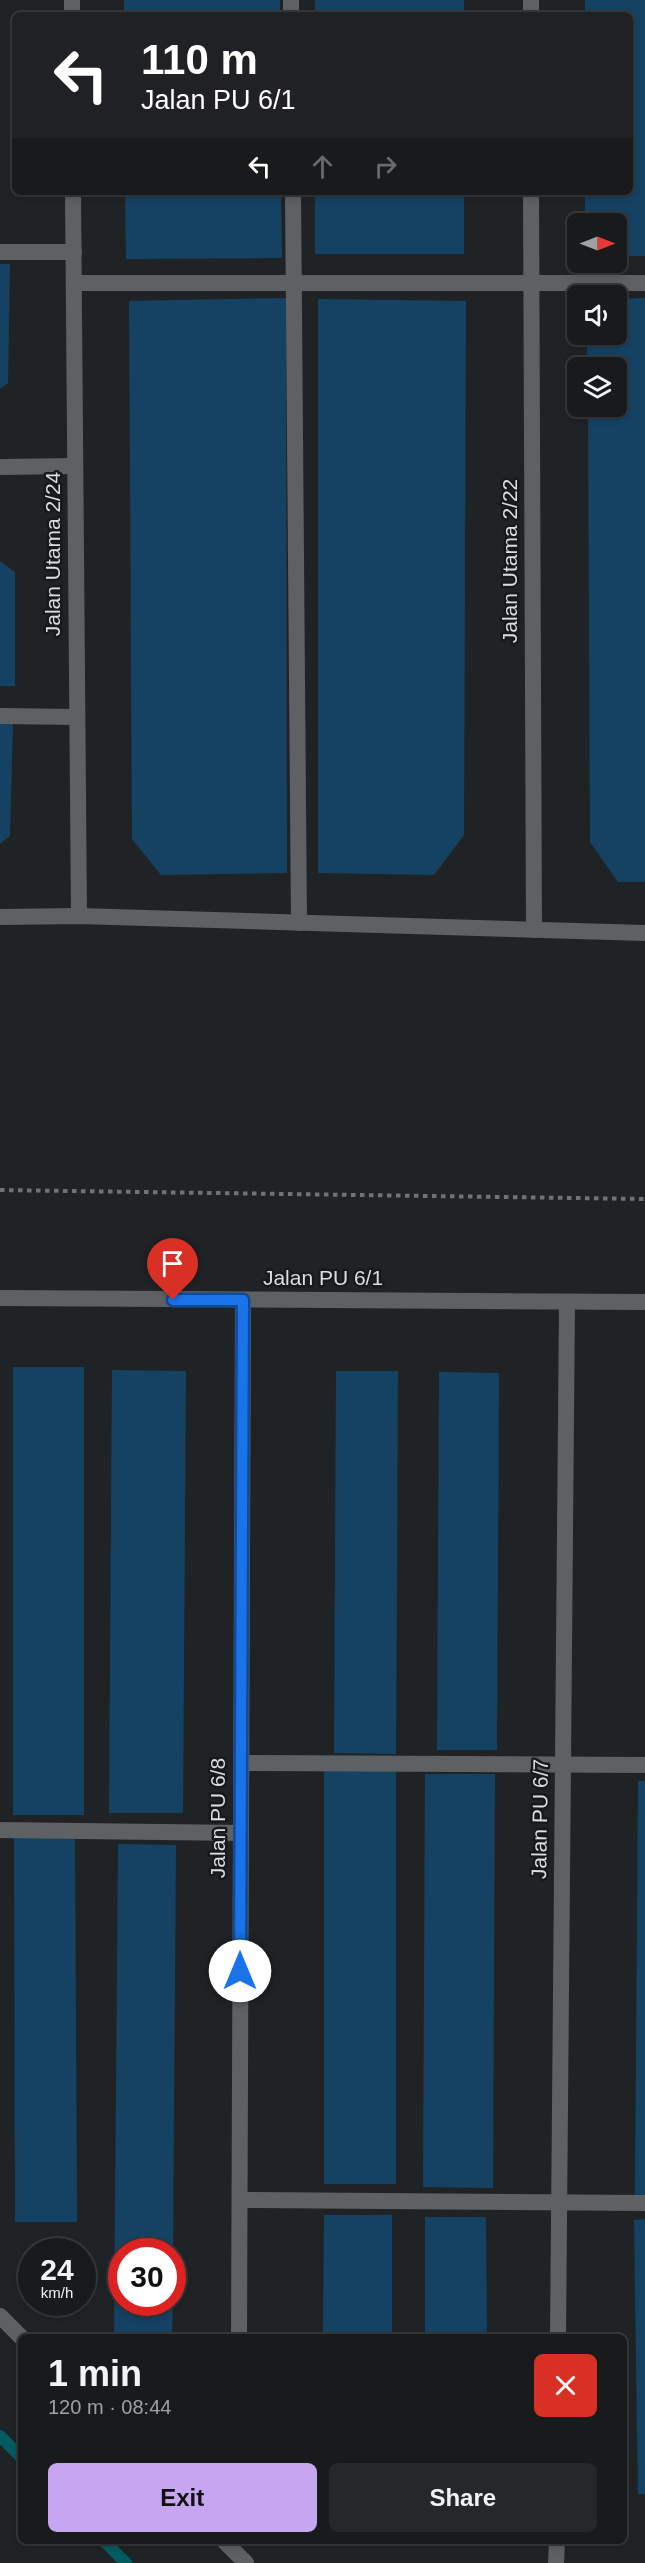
<!DOCTYPE html>
<meta charset="utf-8">
<style>
body{margin:0;font-family:Arial,sans-serif;background:#252729;color:#f1f3f6;height:100vh;display:flex;flex-direction:column;font-size:22px;white-space:nowrap}
*{box-sizing:border-box;margin:0}
p{font-size:20px;color:#9fa1a3}
.icon{flex:none;width:33px;height:33px;fill:none;stroke:currentColor;stroke-width:2;stroke-linecap:round;stroke-linejoin:round}
.map{position:relative;flex:1;overflow:hidden}
.panel{position:absolute;left:18px;top:2334px;width:609px;height:210px;display:flex;flex-direction:column;background:#181a1c;border-radius:9px;box-shadow:0 3px 9px #0003,0 0 0 2px #36383b}
.panel>*{flex:none}
.hud{position:absolute;left:12px;top:12px;width:621px;height:183px;border-radius:9px;box-shadow:0 3px 9px #0003,0 0 0 2px #36383b;background:#202124;color:#fff;overflow:hidden}
.needle{width:39px;rotate:90deg}
.buttons{position:absolute;left:567px;top:213px;display:grid;gap:12px}
.buttons a{display:grid;place-items:center;width:60px;height:60px;border-radius:9px;background:#181a1c;box-shadow:0 3px 9px #0003,0 0 0 2px #36383b;font-size:30px}
.speed{position:absolute;left:18px;top:2238px;display:flex;gap:12px;font-size:30px;font-weight:700;text-align:center}
.speed>*{display:grid;place-content:center;width:78px;height:78px;border-radius:50%;background:#181a1c;box-shadow:0 3px 9px #0003,0 0 0 2px #36383b;line-height:1}
.speed small{font-size:15px;font-weight:400}
.speed .limit{border:9px solid #d22;background:#fff;color:#111}
.pin{position:absolute;display:grid;place-items:center;width:51px;height:51px;color:#fff;margin:-62px -26px;border-radius:50% 50% 50% 0;rotate:-45deg;box-shadow:0 0 6px #0007}
.pin .icon{rotate:45deg}
.me{position:absolute;width:66px;margin:-33px;rotate:0deg;stroke-linejoin:round;filter:drop-shadow(0 0 4px #0008)}
.turn{display:flex;align-items:center;gap:21px;height:126px;padding:0 30px;font-size:27px}
.turn .icon{width:78px;height:78px;stroke-width:2.5}
.turn b{display:block;font-size:42px;line-height:51px}
.lanes{display:flex;align-items:center;height:57px;padding:0 30px;background:#0003;justify-content:center;gap:30px;direction:ltr}
.lanes .off{opacity:.35}
.round{display:grid;place-items:center;flex:none;width:63px;height:63px;border-radius:9px;background:#252729}
.headline{display:flex;align-items:center;justify-content:space-between;height:102px;padding:0 30px}
h1{font-size:36px;font-weight:700;line-height:45px}
.primary-button{display:flex;gap:12px;margin-top:auto;padding:12px 30px}
.primary-button a{flex:1;height:69px;border-radius:9px;background:#c6a6f0;color:#111;font-size:24px;font-weight:700;line-height:69px;text-align:center}
.primary-button a+a{background:#252729;color:#f1f3f6}
.map>svg:first-child{display:block}
.lines{fill:none;stroke-linecap:round;stroke-linejoin:round}
.stream{stroke:#005c60;stroke-width:12}
.building{fill:#154263}
.path{stroke:#707275;stroke-width:4;stroke-dasharray:4.5 4.5;stroke-linecap:butt}
.service{stroke:#5d6164;stroke-width:16}
.minor{stroke:#5d6164;stroke-width:16}
.route-casing{stroke:#114b97;stroke-width:15}
.route{stroke:#1a73e8;stroke-width:10}
.labels{text-anchor:middle;stroke-width:5;stroke-linejoin:round;paint-order:stroke}
.street-label{font-size:21px;fill:#dbdddf;stroke:#161a1c}
</style>
<div class="map">
<svg width="645" height="2563" viewBox="0 0 645 2563">
<rect width="100%" height="100%" fill="#202326"/>
<g class="lines">
<g class="stream">
<path d="M0 2436 21 2457"/>
<path d="M104 2541 126 2563"/>
</g>
</g>
<g class="building">
<rect x="124" y="0" width="156" height="15"/>
<rect x="315" y="0" width="149" height="15"/>
<path d="M585 0H645V256H616V224H585V192H630V15H585Z"/>
<path d="M125 192H281L282 258 126 259Z"/>
<rect x="315" y="192" width="149" height="62"/>
<path d="M0 264H10L8 383 0 389Z"/>
<path d="M286 298 287 873 161 875 132 839 129 301Z"/>
<path d="M645 298V882H618L590 842 588 406H616V368H587V334H616V299Z"/>
<path d="M318 299 466 301 464 835 434 875 318 873Z"/>
<path d="M0 561 15 572V686H0Z"/>
<path d="M0 721H13L10 836 0 844Z"/>
<rect x="13" y="1367" width="71" height="448"/>
<path d="M112 1370 186 1371 183 1813H109Z"/>
<path d="M336 1371H398L396 1754 334 1753Z"/>
<path d="M439 1372 499 1373 497 1750H437Z"/>
<rect x="324" y="1770" width="72" height="414"/>
<path d="M425 1774H495L493 2188 423 2187Z"/>
<path d="M638 1781H645V2195H635Z"/>
<path d="M75 1837 77 2222H15L14 1838Z"/>
<path d="M118 1844 176 1845 173 2252H122V2302H173L172 2337H114Z"/>
<path d="M324 2215H392V2337H323Z"/>
<path d="M425 2217H486L487 2337H425Z"/>
<path d="M645 2219V2494H638L634 2220Z"/>
<rect x="322" y="2541" width="68" height="4"/>
</g>
<g class="lines">
<path class="path" d="M0 1190 645 1199"/>
<g class="service">
<path d="M291 0V15"/>
<path d="M293 192 299 923"/>
<path d="M0 252H74"/>
<path d="M74 283H645"/>
<path d="M0 716 77 717"/>
<path d="M241 1763 645 1765"/>
<path d="M0 1830 241 1833"/>
<path d="M240 2200 645 2203"/>
</g>
<g class="minor">
<path d="M72 0V15"/>
<path d="M531 0V15"/>
<path d="M73 192 79 916"/>
<path d="M531 192 534 930"/>
<path d="M0 467 75 466"/>
<path d="M0 917 79 916 645 933"/>
<path d="M0 1298 645 1302"/>
<path d="M0 2316 21 2337"/>
<path d="M239 2337 243 1300"/>
<path d="M558 2337 567 1302"/>
<path d="M224 2541 246 2563"/>
<path d="M556 2563 557 2541"/>
</g>
</g>
<g class="lines">
<defs>
<path id="route" d="M173 1300H243L240 1971"/>
</defs>
<use href="#route" class="route-casing"/>
<use href="#route" class="route"/>
</g>
<g class="labels">
<g class="street-label">
<text transform="translate(53 554) rotate(-90)" y="7">Jalan Utama 2/24</text>
<text transform="translate(510 561) rotate(-90)" y="7">Jalan Utama 2/22</text>
<text x="323" y="1285">Jalan PU 6/1</text>
<text transform="translate(218 1818) rotate(-90)" y="7">Jalan PU 6/8</text>
<text transform="translate(540 1819) rotate(-89)" y="7">Jalan PU 6/7</text>
</g>
</g>
</svg>
<div class="buttons">
<a><svg class="needle" viewBox="-14 -14 28 28"><path d="M0-13l5 13h-10z" fill="#e53935"/><path d="M0 13l5-13h-10z" fill="#9fa1a3"/></svg></a>
<a><svg class="icon" aria-label="sound" viewBox="0 0 24 24"><path d="M4 9h4l5-4v14l-5-4H4zM17 9q2 3 0 6"/></svg></a>
<a><svg class="icon" aria-label="layers" viewBox="0 0 24 24"><path d="M12 4l9 5-9 5-9-5zM3 14l9 5 9-5"/></svg></a>
</div>
<div class="speed"><div>24<small>km/h</small></div><div class="limit">30</div></div>
<div class="pin" style="left:173px;top:1300px;background:#d93025"><svg class="icon" aria-label="arrive" viewBox="0 0 24 24"><path d="M6 21V4h12l-3 4 3 4H6"/></svg></div>
<svg class="me" style="left:240px;top:1971px" viewBox="-20 -20 40 40"><circle r="19" fill="#fff"/><path d="M0-13L10 11 0 6-10 11z" fill="#1a73e8"/></svg>
<div class="hud">
<div class="turn"><svg class="icon" aria-label="left" viewBox="0 0 24 24"><path d="M17 20v-9H6M10 6l-5 5 5 5"/></svg><div><b>110 m</b>Jalan PU 6/1</div></div>
<div class="lanes"><svg class="icon" aria-label="left" viewBox="0 0 24 24"><path d="M17 20v-9H6M10 6l-5 5 5 5"/></svg><svg class="icon off" aria-label="ahead" viewBox="0 0 24 24"><path d="M12 20V5M6 11l6-6 6 6"/></svg><svg class="icon off" aria-label="right" viewBox="0 0 24 24"><path d="M7 20v-9h11M14 6l5 5-5 5"/></svg></div>
</div>
<section class="panel">
<div class="headline"><div><h1>1 min</h1><p>120 m · 08:44</p></div><a class="round" style="background:#d93025;color:#fff"><svg class="icon" aria-label="close" viewBox="0 0 24 24"><path d="M6 6l12 12M18 6L6 18"/></svg></a></div>
<div class="primary-button"><a>Exit</a><a>Share</a></div>
</section>
</div>
